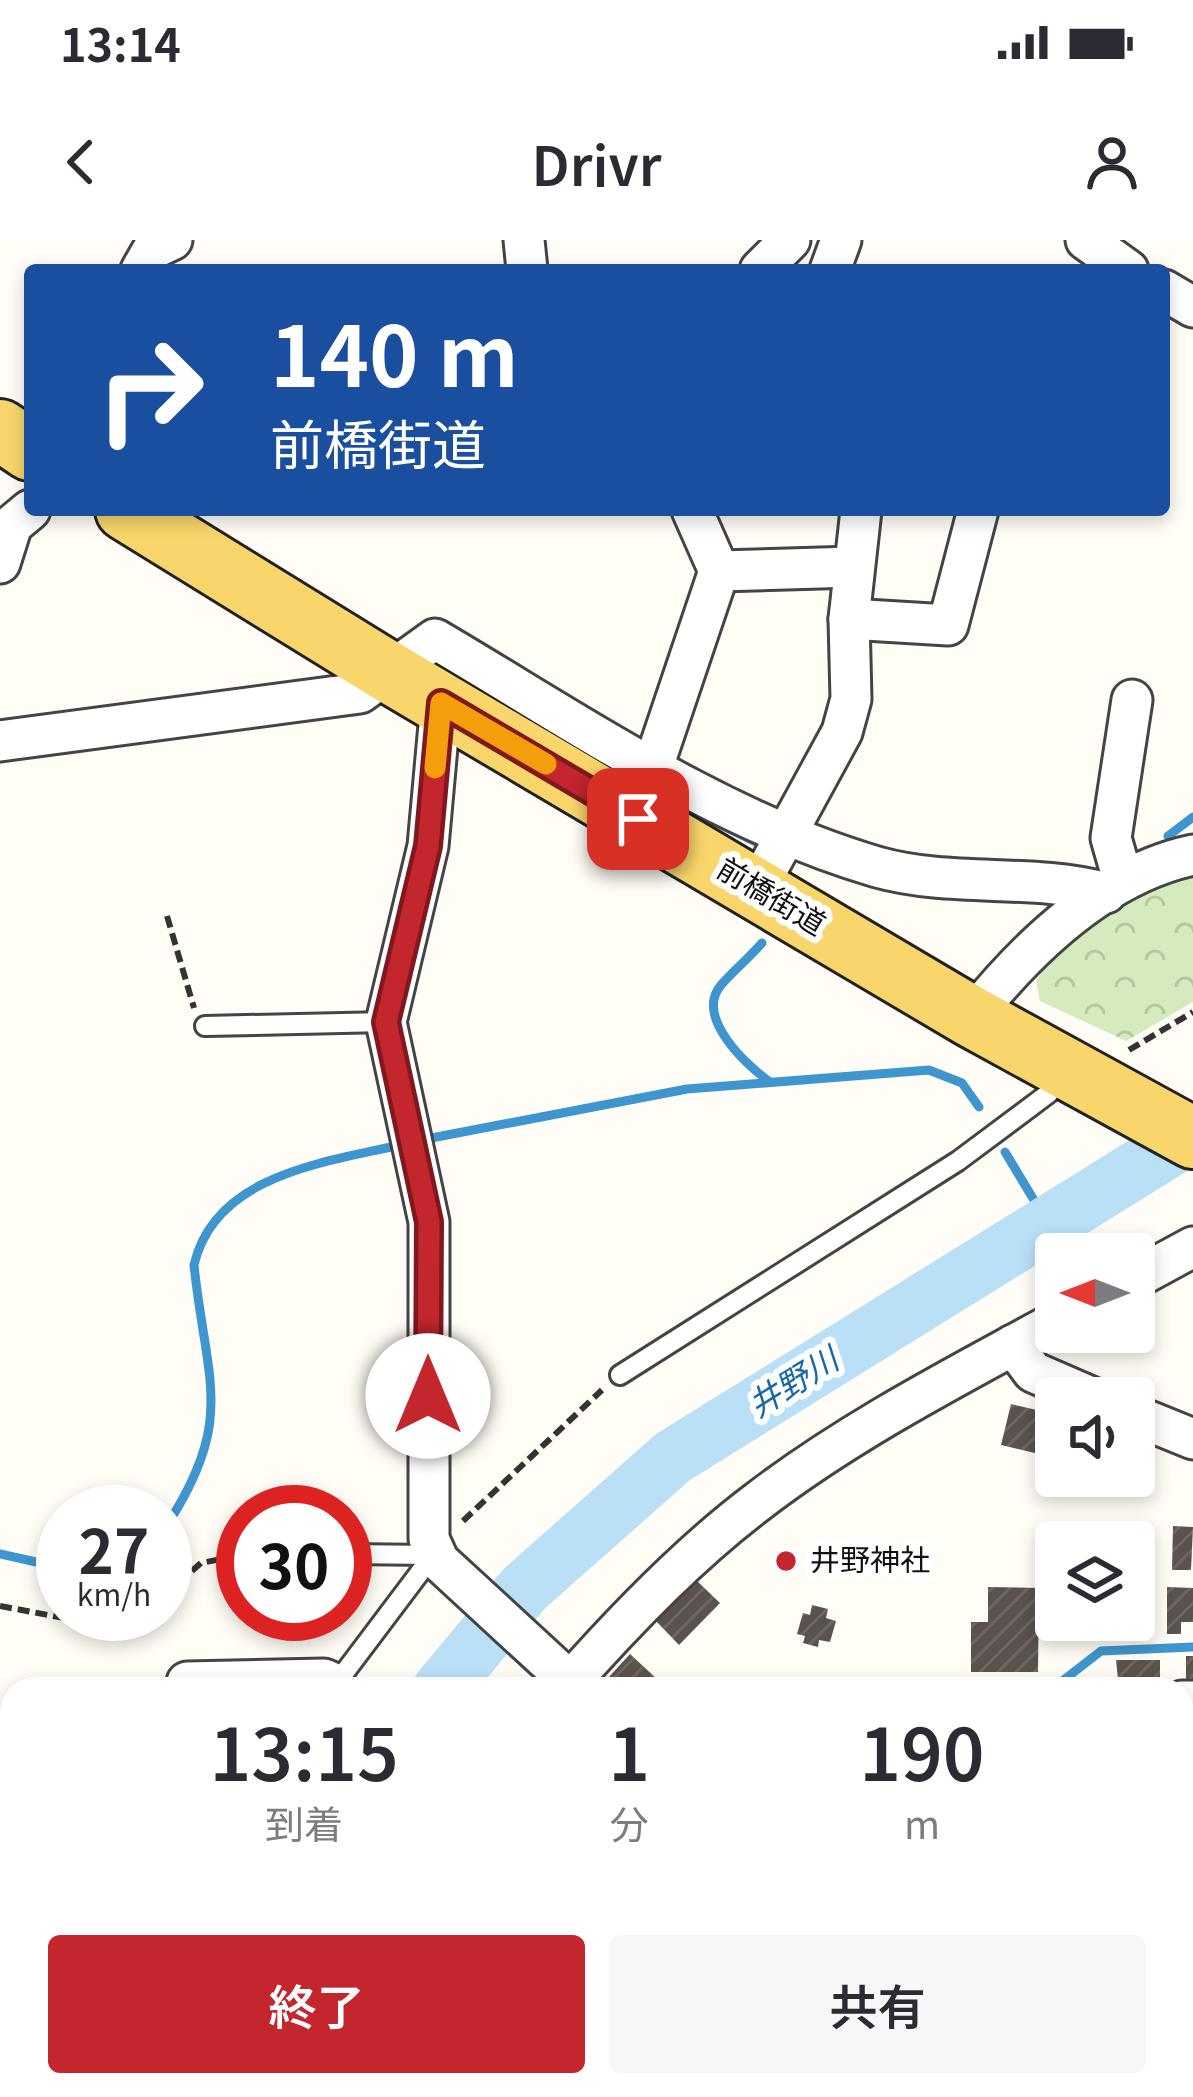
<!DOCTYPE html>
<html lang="ja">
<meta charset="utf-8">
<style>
body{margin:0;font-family:Georgia,"Noto Sans JP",serif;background:#f7f7f7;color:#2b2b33;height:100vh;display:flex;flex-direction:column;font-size:45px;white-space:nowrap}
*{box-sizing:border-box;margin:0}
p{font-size:39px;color:#7c7c81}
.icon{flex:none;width:66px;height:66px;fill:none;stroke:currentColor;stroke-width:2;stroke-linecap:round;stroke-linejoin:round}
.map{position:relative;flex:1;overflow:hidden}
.details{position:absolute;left:0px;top:1437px;width:1194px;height:420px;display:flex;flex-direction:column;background:#fff;border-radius:36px 36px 0 0;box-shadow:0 6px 18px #0003}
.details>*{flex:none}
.top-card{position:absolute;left:24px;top:24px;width:1146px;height:252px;border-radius:12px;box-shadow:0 6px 18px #0003;background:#1a4fa0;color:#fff;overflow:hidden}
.needle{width:78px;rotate:270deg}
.tools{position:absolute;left:1035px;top:993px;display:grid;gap:24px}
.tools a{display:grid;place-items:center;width:120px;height:120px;border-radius:12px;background:#fff;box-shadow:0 6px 18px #0003;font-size:60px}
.speed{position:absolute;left:36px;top:1245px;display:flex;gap:24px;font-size:60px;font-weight:700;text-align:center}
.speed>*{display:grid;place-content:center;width:156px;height:156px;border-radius:50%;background:#fff;box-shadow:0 6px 18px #0003;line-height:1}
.speed small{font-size:30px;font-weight:400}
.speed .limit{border:18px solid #d22;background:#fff;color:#111}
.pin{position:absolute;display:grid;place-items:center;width:102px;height:102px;color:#fff;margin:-51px;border-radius:24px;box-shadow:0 6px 18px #0006}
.me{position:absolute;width:132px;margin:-66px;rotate:0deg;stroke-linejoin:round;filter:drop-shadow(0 0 9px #0008)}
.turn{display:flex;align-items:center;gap:42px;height:252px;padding:0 48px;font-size:54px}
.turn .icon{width:156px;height:156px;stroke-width:2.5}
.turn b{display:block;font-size:84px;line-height:102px}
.eta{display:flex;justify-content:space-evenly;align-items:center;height:204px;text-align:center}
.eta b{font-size:72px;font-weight:600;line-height:84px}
.primary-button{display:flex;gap:24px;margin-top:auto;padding:24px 48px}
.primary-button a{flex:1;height:138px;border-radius:12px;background:#c4262e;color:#fff;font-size:48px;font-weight:600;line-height:138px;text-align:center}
.primary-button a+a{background:#f7f7f7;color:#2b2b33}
.status{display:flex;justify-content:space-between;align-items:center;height:84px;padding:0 60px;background:#fff;direction:ltr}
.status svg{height:33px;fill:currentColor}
header{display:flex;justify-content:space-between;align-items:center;height:156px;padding:0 48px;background:#fff;font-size:54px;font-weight:600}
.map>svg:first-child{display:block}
.farmland{fill:url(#farmland-dots)}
.park{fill:url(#park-crowns)}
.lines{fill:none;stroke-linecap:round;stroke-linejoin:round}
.stream{stroke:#3f96cf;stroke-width:9}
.river{stroke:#b9e0f7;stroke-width:57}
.building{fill:url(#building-hatch)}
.service-casing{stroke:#444;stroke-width:24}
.minor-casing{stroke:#444;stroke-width:45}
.primary-casing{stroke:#222;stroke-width:66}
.path{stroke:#333;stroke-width:6;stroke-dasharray:12 6;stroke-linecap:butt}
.service{stroke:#fff;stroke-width:18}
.minor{stroke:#fff;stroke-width:39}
.primary{stroke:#f9d66b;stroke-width:60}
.route-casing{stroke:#7f191e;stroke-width:30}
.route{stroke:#c4262e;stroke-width:21}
.slow{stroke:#f59e0b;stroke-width:21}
.poi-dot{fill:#c4262e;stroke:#fff;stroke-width:4.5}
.labels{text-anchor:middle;stroke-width:12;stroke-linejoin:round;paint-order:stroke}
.street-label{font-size:30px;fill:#111;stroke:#fff}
.poi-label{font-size:30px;fill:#111;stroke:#fff;text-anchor:start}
.water-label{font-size:33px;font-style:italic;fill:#1768a6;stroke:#fff}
</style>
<div class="status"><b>13:14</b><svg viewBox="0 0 49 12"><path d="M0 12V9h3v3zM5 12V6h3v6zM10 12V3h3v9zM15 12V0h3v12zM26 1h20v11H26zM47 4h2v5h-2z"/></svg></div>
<header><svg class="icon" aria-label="back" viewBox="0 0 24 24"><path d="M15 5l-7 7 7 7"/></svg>Drivr<svg class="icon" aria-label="person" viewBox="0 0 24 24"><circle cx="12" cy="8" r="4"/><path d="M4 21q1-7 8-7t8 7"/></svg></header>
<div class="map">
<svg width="1193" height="1857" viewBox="0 0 1193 1857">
<defs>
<pattern id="farmland-dots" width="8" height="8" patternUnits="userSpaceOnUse" patternTransform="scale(3)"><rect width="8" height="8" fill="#f6f3d4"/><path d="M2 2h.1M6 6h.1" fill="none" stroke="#d2cfb5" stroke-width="1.8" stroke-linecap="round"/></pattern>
<pattern id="park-crowns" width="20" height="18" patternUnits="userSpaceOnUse" patternTransform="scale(3)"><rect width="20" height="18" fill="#d5ebbd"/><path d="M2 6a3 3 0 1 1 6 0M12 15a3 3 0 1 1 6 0" fill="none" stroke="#b6c8a1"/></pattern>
<pattern id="building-hatch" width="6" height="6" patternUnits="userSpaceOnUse" patternTransform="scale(3)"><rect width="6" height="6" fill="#5a524d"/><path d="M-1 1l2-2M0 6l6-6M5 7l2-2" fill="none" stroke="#6d6662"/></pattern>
</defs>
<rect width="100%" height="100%" fill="#fffdf5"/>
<rect class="farmland" x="797" y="1845" width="109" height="12"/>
<path class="park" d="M1193 629V762L1126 801 1040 761 1036 741C1071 682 1131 653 1193 629Z"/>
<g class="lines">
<g class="stream">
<path d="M715 582 770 609"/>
<path d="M1168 596 1193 577"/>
<path d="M762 703C749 718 733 731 721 745 694 777 747 826 770 842"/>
<path d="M421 900 687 849 929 830 962 843 979 867"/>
<path d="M1005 912 1049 985"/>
<path d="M165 1288C237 1179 206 1142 194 1025 215 933 329 922 404 904"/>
<path d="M0 1314 63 1328"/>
<path d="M1052 1449 1101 1411 1193 1407"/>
</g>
<g class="river">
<path d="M441 1449 525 1348 673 1217 1193 894"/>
<path d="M250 1857 255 1845"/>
</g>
</g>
<g class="building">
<path d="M1011 1164 1041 1171 1039 1179 1047 1181 1039 1214 1001 1205Z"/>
<path d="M1173 1286 1193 1287 1191 1330H1172Z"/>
<path d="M696 1340 720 1363 679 1405 656 1381Z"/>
<path d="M988 1347 1039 1348 1038 1432H971V1382H988Z"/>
<path d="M1167 1347 1193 1348V1382H1181V1394H1167Z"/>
<path d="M812 1365 828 1369 826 1378 836 1381 830 1402 819 1400 818 1407 803 1403 805 1396 797 1394 803 1373 810 1375Z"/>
<path d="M630 1414 657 1439 648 1449H598Z"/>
<rect x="1186" y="1416" width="7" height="25"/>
<path d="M1116 1420H1160V1448L1119 1449Z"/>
<path d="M1182 1482 1193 1483V1516H1182Z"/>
<path d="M1182 1835H1191V1857H1158V1845H1182Z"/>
<path d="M374 1845H434L435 1852 377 1857Z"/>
<path d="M509 1845H552V1857H508Z"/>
<path d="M567 1845H601V1857H557V1849Z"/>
<rect x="1081" y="1845" width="35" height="12"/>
<rect x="1014" y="1846" width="41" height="11"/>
<path d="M912 1850 942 1851V1857H912Z"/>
</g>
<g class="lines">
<defs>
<g id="service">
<path d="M205 786 386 782"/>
<path d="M620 1135 958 921 1049 853 1060 834"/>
<path d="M345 1314 433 1315"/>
<path d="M335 1445 433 1315"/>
</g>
<g id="minor">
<path d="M524 0 527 30"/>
<path d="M1086 0 1128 30"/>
<path d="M141 30 153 9 172 0"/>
<path d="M760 30 790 0"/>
<path d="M830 30 841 0"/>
<path d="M1164 50 1193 67"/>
<path d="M0 323 12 285 30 270"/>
<path d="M719 331 854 327"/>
<path d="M849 379 948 385 978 270"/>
<path d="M441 463 428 606 386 782 429 982V1299L439 1321 578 1449"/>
<path d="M0 501 360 453 435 399C576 482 719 581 877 627 952 648 1033 633 1106 653"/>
<path d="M653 527 719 331 692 270"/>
<path d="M1123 640 1111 598 1132 460"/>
<path d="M757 648 842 492 851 459 849 379 861 270"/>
<path d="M972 777C1028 707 1103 634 1193 615"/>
<path d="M1134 1039 1193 1007"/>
<path d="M1013 1105 1033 1132 1093 1158"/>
<path d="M1134 1175 1193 1199"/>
<path d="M187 1442 324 1439 335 1444"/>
<path d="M564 1449C622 1383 686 1316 756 1263 848 1192 955 1137 1056 1082"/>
<path d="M1182 1461H1193"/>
<path d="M1182 1722 1193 1716"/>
<path d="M346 1857 351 1845"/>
<path d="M613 1857 614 1845"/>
<path d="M995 1857 996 1845"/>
<path d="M1139 1857 1140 1845"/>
</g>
<g id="primary">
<path d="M0 190 30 210"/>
<path d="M126 270 387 431 972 777 1193 898"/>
</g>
</defs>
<use href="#service" class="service-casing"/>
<use href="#minor" class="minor-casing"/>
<use href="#primary" class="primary-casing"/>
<g class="path">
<path d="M167 676 194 768"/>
<path d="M1129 810 1193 772"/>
<path d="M463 1281 602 1150"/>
<path d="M165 1355 201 1323 243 1315"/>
<path d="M0 1366 112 1387 141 1374"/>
<path d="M153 1857 158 1845"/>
</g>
<use href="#service" class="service"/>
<use href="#minor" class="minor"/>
<use href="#primary" class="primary"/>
</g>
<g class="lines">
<defs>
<path id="route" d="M428 1156 429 982 386 782 428 606 441 463 638 579"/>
</defs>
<use href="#route" class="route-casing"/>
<use href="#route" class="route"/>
<path class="slow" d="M435 528 441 463 546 524"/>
</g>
<circle class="poi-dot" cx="786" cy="1321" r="12"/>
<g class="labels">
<g class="street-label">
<text transform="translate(771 657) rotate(31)" y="10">前橋街道</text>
</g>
<g class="poi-label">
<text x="810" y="1331">井野神社</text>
</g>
<g class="water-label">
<text transform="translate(793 1142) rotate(-32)" y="12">井野川</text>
</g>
</g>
</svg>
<div class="tools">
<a><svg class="needle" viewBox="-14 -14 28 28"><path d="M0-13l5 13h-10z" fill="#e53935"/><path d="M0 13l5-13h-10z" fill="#7c7c81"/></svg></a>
<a><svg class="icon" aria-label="sound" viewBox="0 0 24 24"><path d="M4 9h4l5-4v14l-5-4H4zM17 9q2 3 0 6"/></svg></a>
<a><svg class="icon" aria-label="layers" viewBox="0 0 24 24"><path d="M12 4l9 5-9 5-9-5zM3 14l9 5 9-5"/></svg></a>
</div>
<div class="speed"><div>27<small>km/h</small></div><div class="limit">30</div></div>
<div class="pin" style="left:638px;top:579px;background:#d93025"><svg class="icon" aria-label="arrive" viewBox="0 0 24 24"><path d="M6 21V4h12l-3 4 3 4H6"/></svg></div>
<svg class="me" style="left:428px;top:1156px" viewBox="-20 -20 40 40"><circle r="19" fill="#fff"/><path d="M0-13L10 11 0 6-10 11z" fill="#c4262e"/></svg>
<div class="top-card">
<div class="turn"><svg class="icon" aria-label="right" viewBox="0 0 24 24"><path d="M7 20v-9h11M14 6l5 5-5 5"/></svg><div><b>140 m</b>前橋街道</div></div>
</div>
<section class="details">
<div class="eta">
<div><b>13:15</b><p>到着</p></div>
<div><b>1</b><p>分</p></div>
<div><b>190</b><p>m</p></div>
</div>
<div class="primary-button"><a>終了</a><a>共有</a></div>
</section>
</div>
